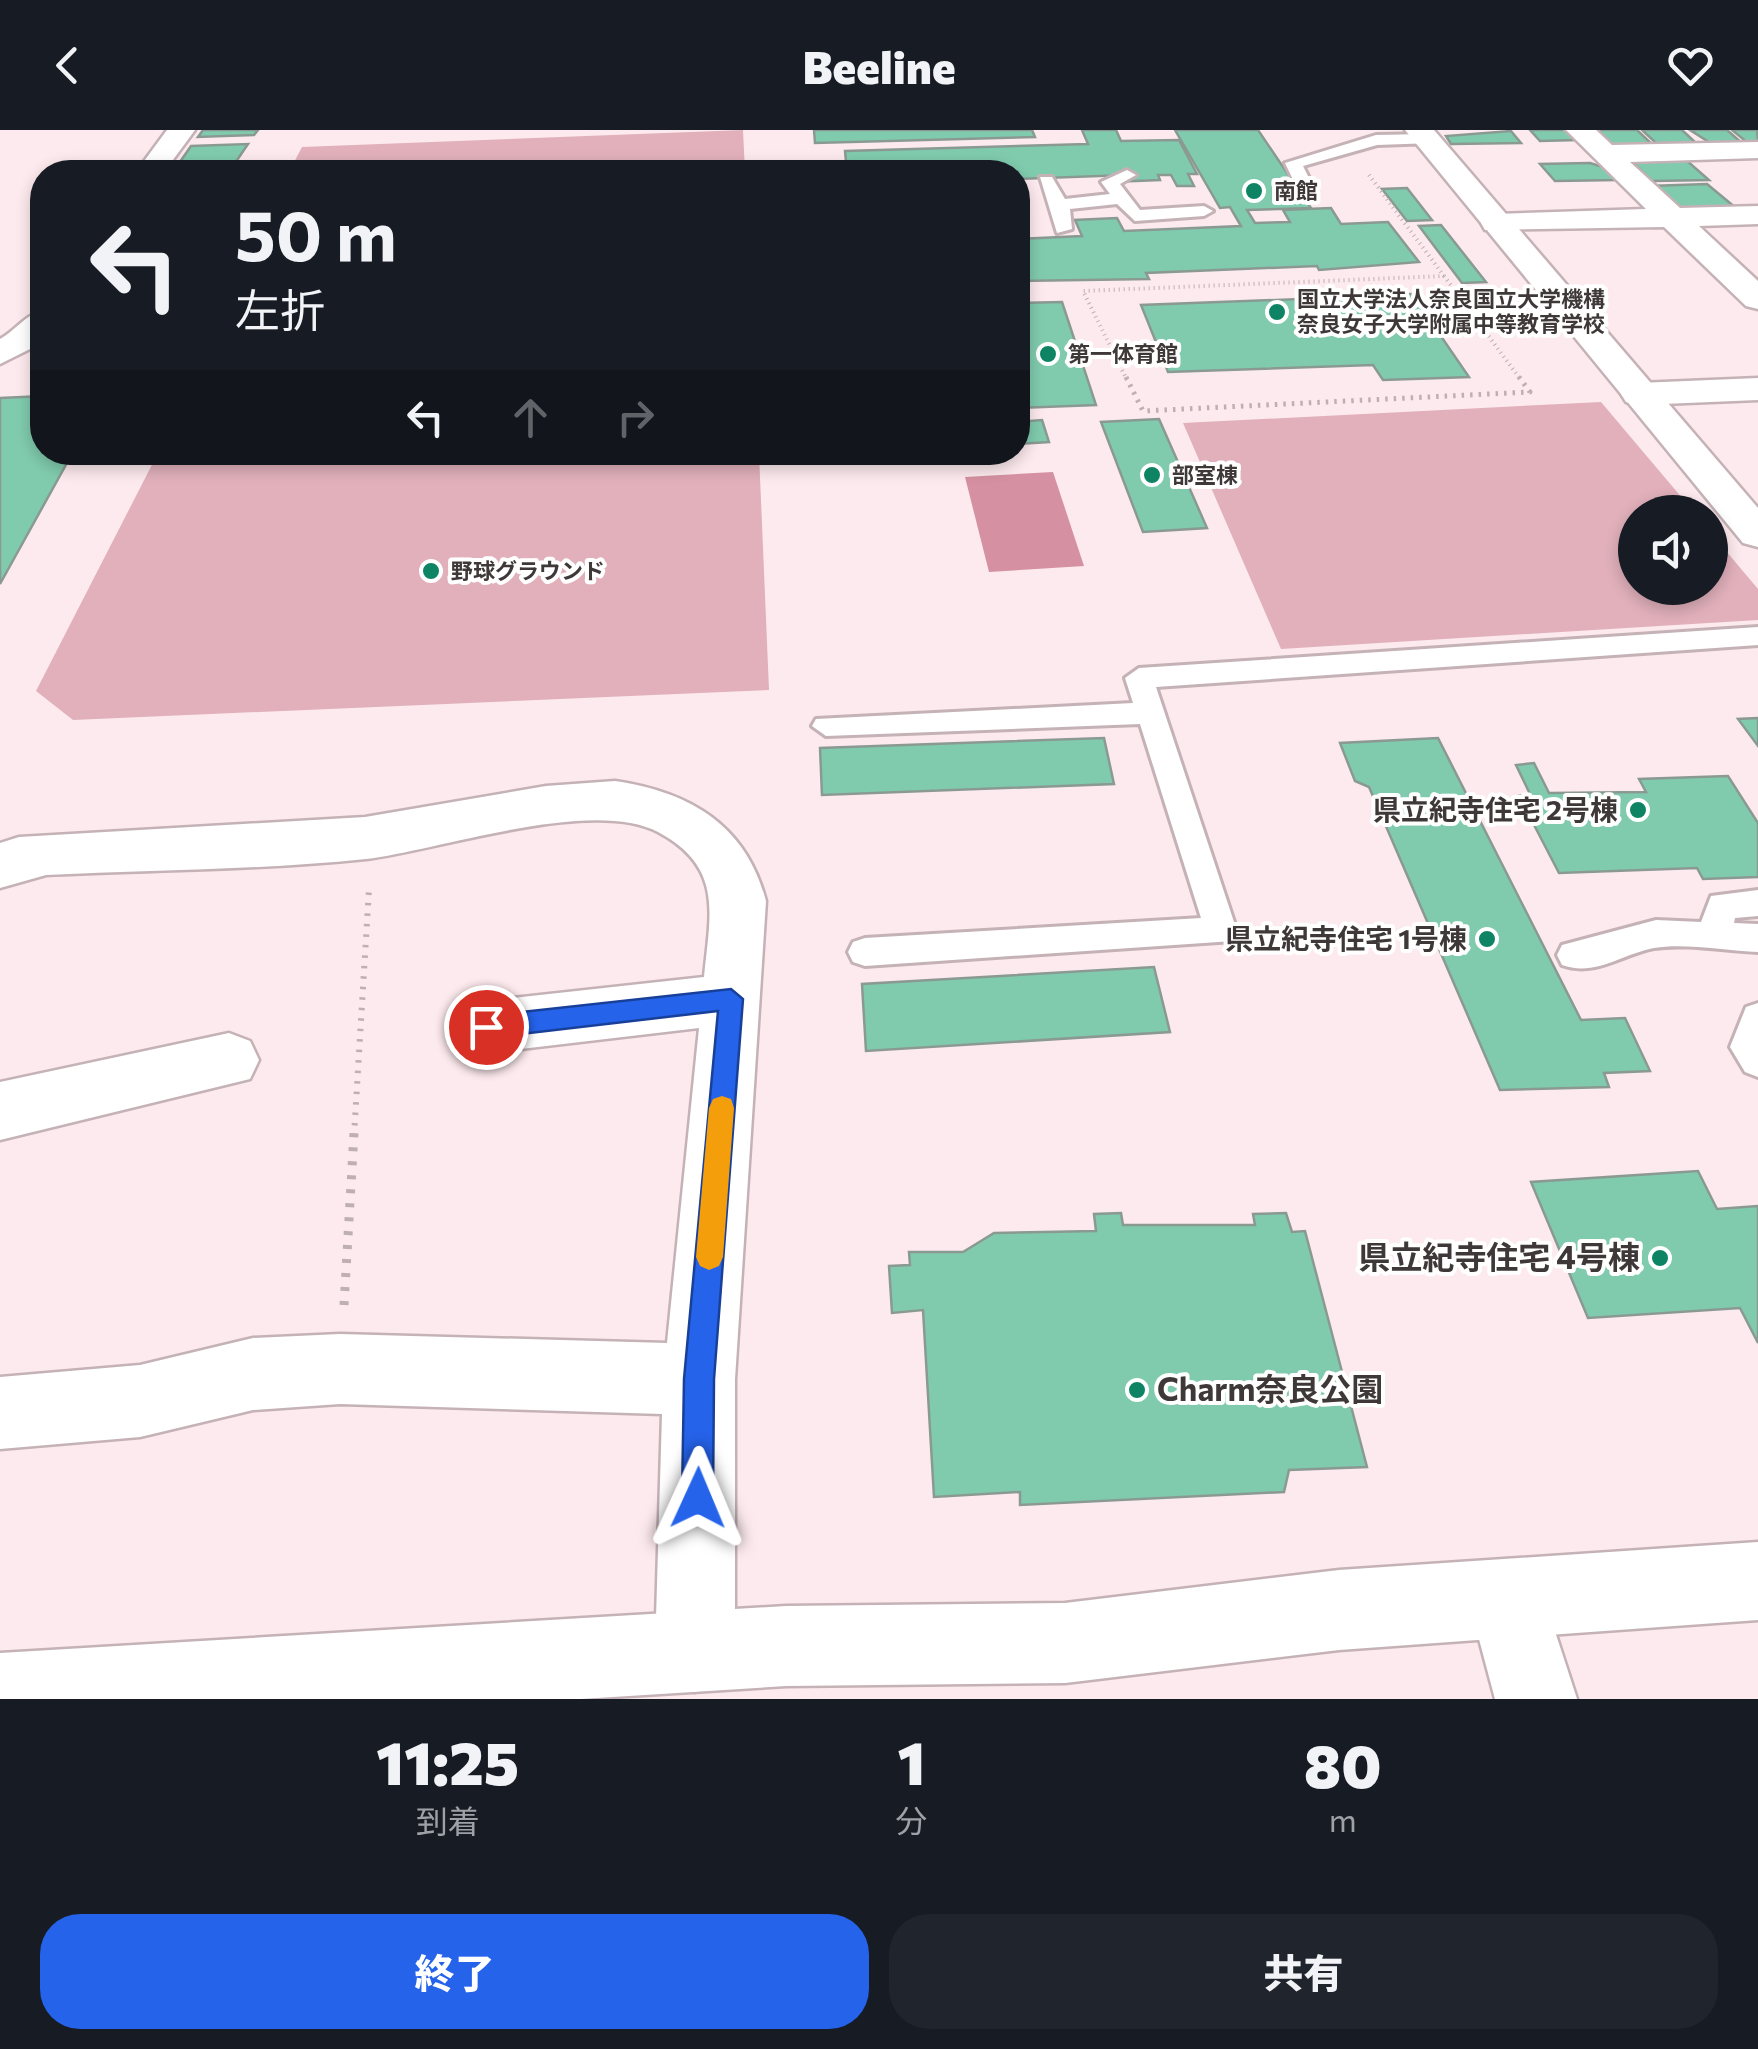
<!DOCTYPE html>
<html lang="ja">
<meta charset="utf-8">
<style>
body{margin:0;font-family:Commissioner,"Noto Sans JP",sans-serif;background:#20242c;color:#f1f3f6;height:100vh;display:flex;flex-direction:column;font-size:38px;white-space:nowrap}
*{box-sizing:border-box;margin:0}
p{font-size:32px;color:#9ea1a6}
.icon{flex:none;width:55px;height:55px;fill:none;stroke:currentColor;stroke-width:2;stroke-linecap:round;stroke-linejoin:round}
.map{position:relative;height:1569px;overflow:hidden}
.sheet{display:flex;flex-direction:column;background:#171b24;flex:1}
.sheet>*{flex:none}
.top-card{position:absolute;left:30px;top:30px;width:1000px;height:305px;border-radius:40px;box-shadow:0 5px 15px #0003;background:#171b24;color:#f1f3f6;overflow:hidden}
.tools{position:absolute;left:1618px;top:365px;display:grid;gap:20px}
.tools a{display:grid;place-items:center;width:110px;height:110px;border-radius:50%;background:#171b24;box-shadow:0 5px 15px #0003;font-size:50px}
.pin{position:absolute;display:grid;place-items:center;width:85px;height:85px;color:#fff;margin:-42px;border:5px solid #fff;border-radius:50%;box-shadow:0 2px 10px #0007}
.me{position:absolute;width:110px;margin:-55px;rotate:1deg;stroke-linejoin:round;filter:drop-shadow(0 0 8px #0008)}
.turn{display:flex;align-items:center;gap:35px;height:210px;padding:0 40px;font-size:45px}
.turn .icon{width:130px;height:130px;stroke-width:2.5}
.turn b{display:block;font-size:70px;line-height:85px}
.lanes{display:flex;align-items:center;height:95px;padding:0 40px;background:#0003;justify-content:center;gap:50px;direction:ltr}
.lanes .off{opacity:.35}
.eta{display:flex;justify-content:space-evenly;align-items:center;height:170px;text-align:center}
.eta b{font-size:60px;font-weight:800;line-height:70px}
.primary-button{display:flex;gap:20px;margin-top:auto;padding:20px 40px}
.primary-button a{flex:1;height:115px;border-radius:40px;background:#2563eb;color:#fff;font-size:40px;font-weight:800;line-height:115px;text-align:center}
.primary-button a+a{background:#20242c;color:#f1f3f6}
header{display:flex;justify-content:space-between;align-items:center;height:130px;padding:0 40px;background:#171b24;font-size:45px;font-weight:800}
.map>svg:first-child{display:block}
.green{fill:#e1b0bb}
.water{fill:#d591a1}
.building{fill:#80cbae;stroke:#8a9a93;stroke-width:2.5}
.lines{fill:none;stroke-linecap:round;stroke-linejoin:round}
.lane-casing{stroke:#c4b2b6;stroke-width:6}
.street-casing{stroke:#c4b2b6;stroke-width:5}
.secondary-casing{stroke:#c4b2b6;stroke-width:5}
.path-far3{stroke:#beafb2;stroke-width:4;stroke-dasharray:1 4;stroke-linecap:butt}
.path-far2{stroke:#beafb2;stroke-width:5;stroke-dasharray:2.5 6;stroke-linecap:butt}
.path-far1{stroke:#beafb2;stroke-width:6;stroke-dasharray:2.5 8;stroke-linecap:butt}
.path{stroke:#beafb2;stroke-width:9;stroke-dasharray:4 10;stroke-linecap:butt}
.lane{fill:#fff;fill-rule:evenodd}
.street{fill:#fff;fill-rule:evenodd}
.secondary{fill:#fff;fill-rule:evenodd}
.route{fill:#2563eb;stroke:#184099;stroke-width:2.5}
.slow{fill:#f59e0b}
.poi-dot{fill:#0e8464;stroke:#fff;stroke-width:4}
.labels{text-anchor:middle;stroke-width:8;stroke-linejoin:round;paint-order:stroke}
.far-poi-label{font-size:22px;font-weight:bold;fill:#3f3839;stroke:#fff;text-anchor:start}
.poi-label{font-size:28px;font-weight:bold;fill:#3f3839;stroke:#fff;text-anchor:end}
.near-poi-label{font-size:32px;font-weight:bold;fill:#3f3839;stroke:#fff;text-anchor:end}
</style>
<header><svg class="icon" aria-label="back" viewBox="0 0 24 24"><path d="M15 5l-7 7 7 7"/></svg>Beeline<svg class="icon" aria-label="heart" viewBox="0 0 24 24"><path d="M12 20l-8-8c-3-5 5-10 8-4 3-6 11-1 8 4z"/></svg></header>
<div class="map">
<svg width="1758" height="1569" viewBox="0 0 1758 1569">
<rect width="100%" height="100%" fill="#fdeaee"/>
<g class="green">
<path d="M743 0 745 42H289L302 17Z"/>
<path d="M1601 272 1694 382H1635V458H1710V402L1758 459V490L1281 519 1183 293Z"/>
<path d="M158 323H759L769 560 73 590 36 561Z"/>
</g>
<path class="water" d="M1053 342 1084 436 989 442 965 347Z"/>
<g class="building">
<path d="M203 0H258L254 5 198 7Z"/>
<path d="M814 0H1032L1035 7 815 13Z"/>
<path d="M1082 0H1116L1121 11 1179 10 1197 44H1188L1194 56H1177L1171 45H1158L1160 50 1110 52 1127 45 1018 49V42H847L845 21 1088 14Z"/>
<path d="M1175 0H1258L1311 78 1247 80 1255 93 1290 92 1283 80 1331 78 1341 94 1388 92 1419 132 1319 140 1317 136 1146 143 1149 149 1018 151V109L1082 106 1075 90 1117 88 1124 101 1241 96 1230 77 1220 78Z"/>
<path d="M1530 0H1566L1576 10 1540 11Z"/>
<path d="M1598 0H1637L1655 17 1616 18Z"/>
<path d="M1642 0H1682L1696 13H1656Z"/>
<path d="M1690 0H1727L1743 14H1712Z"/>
<path d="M1732 0H1757L1758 13H1748Z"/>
<path d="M1511 1 1521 13 1451 14 1446 6Z"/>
<path d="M248 14 229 42H173L191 16Z"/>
<path d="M1686 30 1709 50 1652 51 1631 31Z"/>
<path d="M1590 33 1603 37 1616 50 1555 51 1540 34Z"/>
<path d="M1707 54 1742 83 1677 79 1651 56Z"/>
<path d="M1407 58 1432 90 1407 91 1382 59Z"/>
<path d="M1441 95 1486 152 1462 153 1419 96Z"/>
<path d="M1412 164 1469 247 1383 250 1373 235 1168 242 1141 175 1300 169 1311 189 1338 188 1326 167Z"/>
<path d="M1062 172 1096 275 1018 278V173Z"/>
<path d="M42 266V322H73L0 454V268Z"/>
<path d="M1159 289 1207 398 1143 402 1101 292Z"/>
<path d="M1042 290 1049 312 1018 314V292Z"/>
<path d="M1758 588V616L1738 589Z"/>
<path d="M1104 608 1114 654 822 665 820 618Z"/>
<path d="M1438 608 1581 890 1625 888 1650 941 1604 943 1609 957 1500 960 1369 657 1355 651 1340 613Z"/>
<path d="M1534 633 1549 663 1646 662 1639 649 1728 646 1758 693V747L1703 749 1697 738 1559 743 1519 666 1530 664 1516 635Z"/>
<path d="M1154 837 1170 902 866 921 862 854Z"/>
<path d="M1698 1041 1717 1079 1758 1076V1213L1740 1178 1588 1188 1531 1052Z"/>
<path d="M1121 1083 1123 1095H1255L1253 1084 1286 1083 1292 1102 1305 1101 1367 1337 1289 1340 1284 1362 1020 1375V1362L934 1367 923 1180 892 1183 889 1136 910 1135 909 1122H963L994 1103 1096 1101 1094 1084Z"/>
</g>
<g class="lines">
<defs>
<g id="lane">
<path d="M1427 4 1433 5V13L1377 15 1303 36 1311 52 1302 57 1296 56 1285 33 1376 5Z"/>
<path d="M1127 40 1136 45 1120 54 1140 80 1204 76 1213 81 1204 86 1135 91 1117 74 1070 79 1072 99 1057 103 1040 47H1052L1065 69 1110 64 1101 52Z"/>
<path d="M1758 497V515L1156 557 1237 801 1233 811 865 836 853 832 848 822 853 812 865 808 1201 788 1140 594 826 606 812 596 816 589 1133 573 1125 548 1139 538Z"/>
<path d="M1758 760V786L1735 788 1734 793 1758 794V822C1726 821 1686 813 1654 818 1622 824 1595 847 1562 835L1557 825 1562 815 1656 790 1701 792 1711 766Z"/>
<path d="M1758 873V947L1745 942 1730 917 1746 877Z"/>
</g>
<g id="street">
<path d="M167 0H195L164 42H136Z"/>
<path d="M1566 0H1596L1612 15 1758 12V28L1630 32 1680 78 1758 76V94L1699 96 1758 151V179L1746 176 1664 97 1485 100 1481 93 1485 86 1496 84 1646 79Z"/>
<path d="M42 181V213L0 234V209C16 200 25 185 42 181Z"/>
<path d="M1758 248V270L1639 275 1626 272 1621 264 1626 256 1639 253Z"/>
<path d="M615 651C690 662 746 695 766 771L735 1249V1522L724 1551 695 1562 666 1551 655 1522 662 1284 340 1274 253 1280 140 1307 0 1319V1247L140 1235 253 1208 340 1204 667 1213 699 898 486 923 465 916 457 897 465 878 486 871 704 847C710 784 724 737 658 702 592 667 440 720 366 729 260 740 152 740 46 745L0 758V713L19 707 365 687 546 656Z"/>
<path d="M229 903 250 911 259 930 250 949 0 1010V952Z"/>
<path d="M1507 1429 1535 1440 1577 1569H1495L1468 1468 1479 1440Z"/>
</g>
<g id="secondary">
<path d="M1405 0H1434L1758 378V417L1743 413Z"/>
<path d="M1758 1412V1490L1339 1520 1065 1553 786 1556 581 1569H0V1523L786 1476 1065 1473 1339 1440Z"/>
</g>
</defs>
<use href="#lane" class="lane-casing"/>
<use href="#street" class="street-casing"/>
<use href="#secondary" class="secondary-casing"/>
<g class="path-far3">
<path d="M1369 45 1444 146"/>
<path d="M1444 146 1521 250"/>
<path d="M1127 250 1083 161 1444 146"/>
</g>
<path class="path-far2" d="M1126 247 1143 281 1530 262 1519 247"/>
<path class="path-far1" d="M354 1006 369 759"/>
<path class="path" d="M344 1175 354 1003"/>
<use href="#lane" class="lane"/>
<use href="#street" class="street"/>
<use href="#secondary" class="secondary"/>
</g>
<path class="route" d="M731 859 743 869 714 1249 713 1368 709 1379 698 1384 687 1379 682 1368 684 1249 718 881 486 908 474 897 486 886Z"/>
<path class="slow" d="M722 966 731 969 734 978 723 1127 719 1136 709 1140 700 1136 696 1127 709 978 713 969Z"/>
<g class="poi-dot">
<circle cx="1254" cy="61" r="10"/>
<circle cx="1277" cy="182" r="10"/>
<circle cx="1048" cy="224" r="10"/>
<circle cx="1152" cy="345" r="10"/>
<circle cx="431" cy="441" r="10"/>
<circle cx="1638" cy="680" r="10"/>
<circle cx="1487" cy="809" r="10"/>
<circle cx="1660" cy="1128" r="10"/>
<circle cx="1137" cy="1260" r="10"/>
</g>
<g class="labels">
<g class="far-poi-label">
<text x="1274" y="69">南館</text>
<text x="1297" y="177">国立大学法人奈良国立大学機構<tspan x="1297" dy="25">奈良女子大学附属中等教育学校</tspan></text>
<text x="1068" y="232">第一体育館</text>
<text x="1172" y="353">部室棟</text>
<text x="451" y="449">野球グラウンド</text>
</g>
<g class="poi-label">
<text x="1618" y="690">県立紀寺住宅 2号棟</text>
<text x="1467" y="819">県立紀寺住宅 1号棟</text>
</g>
<g class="near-poi-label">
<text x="1640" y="1139">県立紀寺住宅 4号棟</text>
<text x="1157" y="1271" text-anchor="start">Charm奈良公園</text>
</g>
</g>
</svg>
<div class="tools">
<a><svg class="icon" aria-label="sound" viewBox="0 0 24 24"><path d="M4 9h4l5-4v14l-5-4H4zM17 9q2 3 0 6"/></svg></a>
</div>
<div class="pin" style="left:486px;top:897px;background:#d93025"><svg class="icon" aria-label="arrive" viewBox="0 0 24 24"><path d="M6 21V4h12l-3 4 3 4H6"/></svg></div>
<svg class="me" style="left:698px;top:1368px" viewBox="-20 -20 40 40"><path d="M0-17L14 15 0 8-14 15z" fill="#2563eb" stroke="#fff" stroke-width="4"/></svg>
<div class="top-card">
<div class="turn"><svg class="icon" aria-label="left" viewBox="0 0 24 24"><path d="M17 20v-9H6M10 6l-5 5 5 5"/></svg><div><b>50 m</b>左折</div></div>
<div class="lanes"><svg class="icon" aria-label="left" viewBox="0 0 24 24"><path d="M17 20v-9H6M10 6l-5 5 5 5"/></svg><svg class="icon off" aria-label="ahead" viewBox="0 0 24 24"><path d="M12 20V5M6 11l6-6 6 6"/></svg><svg class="icon off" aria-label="right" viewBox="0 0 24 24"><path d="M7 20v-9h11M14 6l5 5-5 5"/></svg></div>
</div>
</div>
<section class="sheet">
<div class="eta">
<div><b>11:25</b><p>到着</p></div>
<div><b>1</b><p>分</p></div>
<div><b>80</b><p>m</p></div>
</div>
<div class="primary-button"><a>終了</a><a>共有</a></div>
</section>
